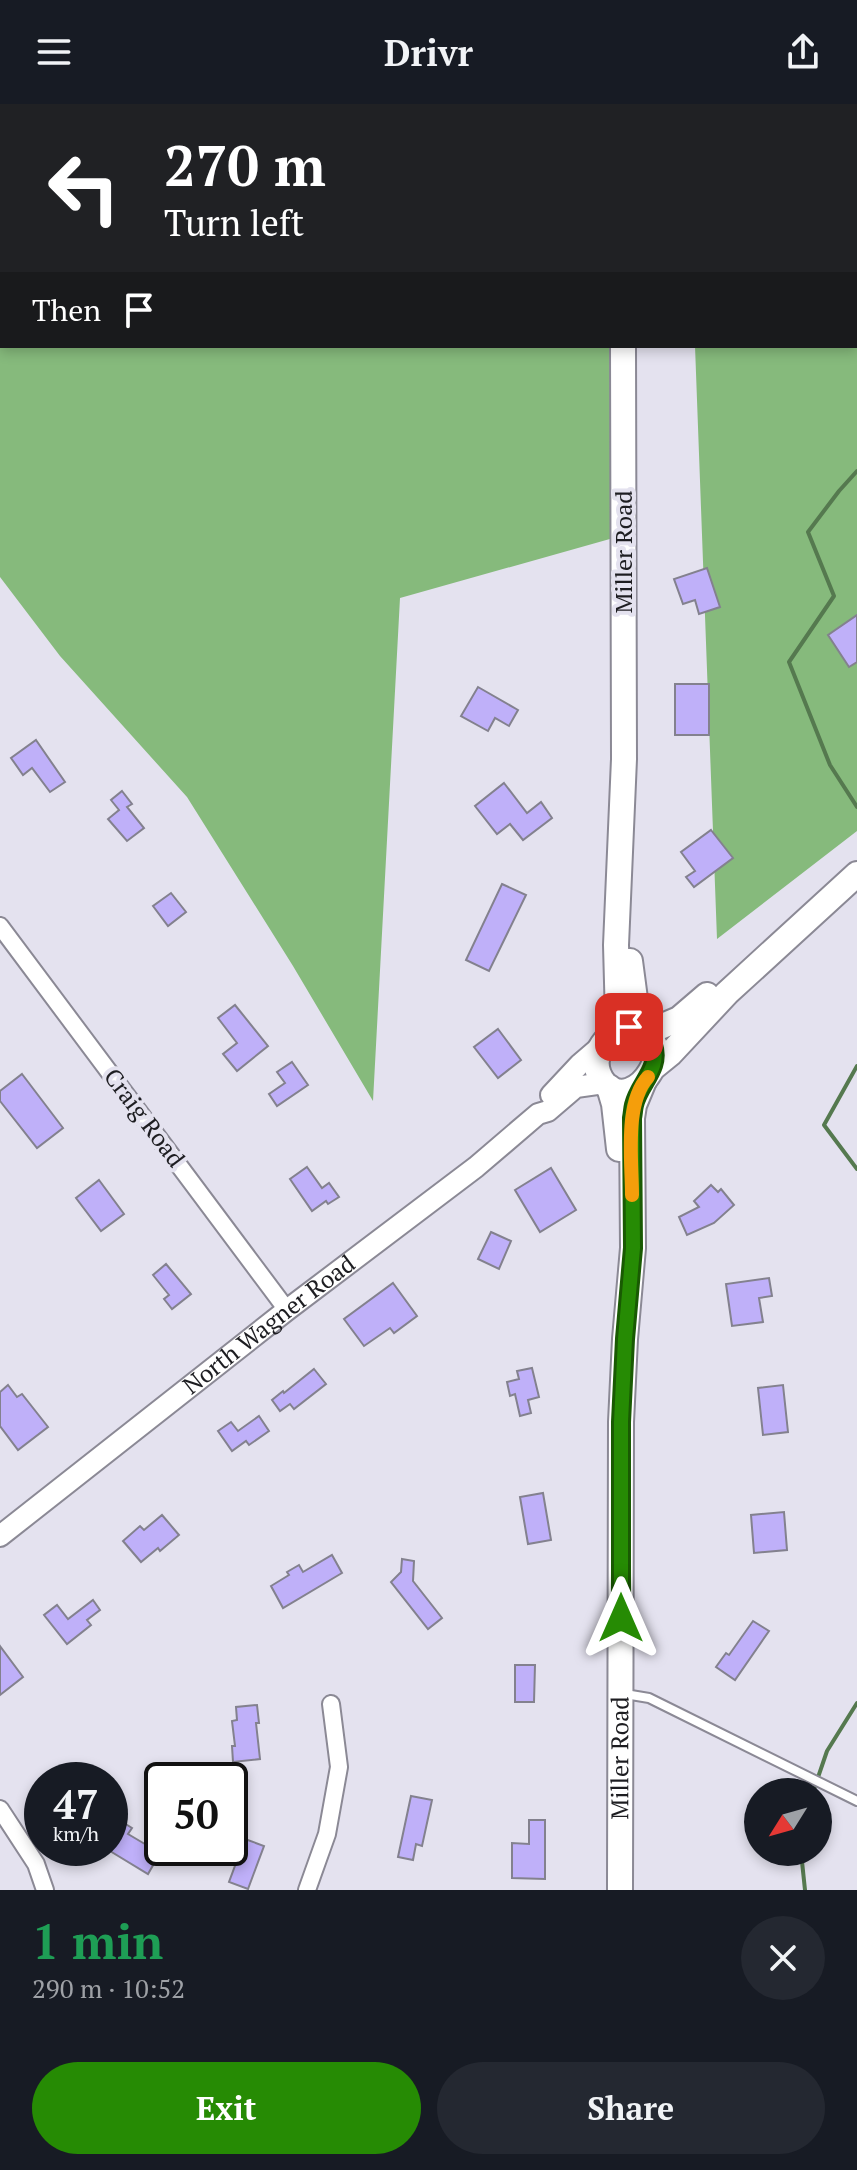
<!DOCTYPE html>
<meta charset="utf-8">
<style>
body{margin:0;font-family:"PT Serif",serif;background:#242831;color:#f1f3f6;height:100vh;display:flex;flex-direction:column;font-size:30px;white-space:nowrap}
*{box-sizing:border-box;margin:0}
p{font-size:26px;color:#9ea1a6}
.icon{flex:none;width:44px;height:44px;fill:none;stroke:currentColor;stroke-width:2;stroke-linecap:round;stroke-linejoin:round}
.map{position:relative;height:1786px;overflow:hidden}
.details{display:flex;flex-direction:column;background:#171b24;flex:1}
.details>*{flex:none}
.banner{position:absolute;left:0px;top:0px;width:858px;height:244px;box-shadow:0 4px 12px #0003;background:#202124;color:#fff;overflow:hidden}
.needle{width:52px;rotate:233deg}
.buttons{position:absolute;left:744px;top:1674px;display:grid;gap:16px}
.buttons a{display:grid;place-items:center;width:88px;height:88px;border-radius:50%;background:#171b24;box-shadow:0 4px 12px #0003;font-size:40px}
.speed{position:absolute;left:24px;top:1658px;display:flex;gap:16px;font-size:40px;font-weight:700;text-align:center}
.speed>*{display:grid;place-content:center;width:104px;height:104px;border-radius:50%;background:#171b24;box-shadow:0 4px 12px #0003;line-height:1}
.speed small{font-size:20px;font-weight:400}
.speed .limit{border:4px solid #111;border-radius:12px;background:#fff;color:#111}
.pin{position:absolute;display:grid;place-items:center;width:68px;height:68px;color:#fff;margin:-34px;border-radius:16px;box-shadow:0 4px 12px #0006}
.me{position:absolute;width:88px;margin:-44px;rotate:0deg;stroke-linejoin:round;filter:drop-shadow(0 0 6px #0008)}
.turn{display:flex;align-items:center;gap:28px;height:168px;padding:0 32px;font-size:36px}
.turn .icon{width:104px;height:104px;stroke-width:2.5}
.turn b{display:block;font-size:56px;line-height:68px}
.then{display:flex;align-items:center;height:76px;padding:0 32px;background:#0003;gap:16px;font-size:30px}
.round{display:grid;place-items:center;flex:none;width:84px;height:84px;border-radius:42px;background:#242831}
.overview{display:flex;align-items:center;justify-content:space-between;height:136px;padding:0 32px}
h1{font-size:48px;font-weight:600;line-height:60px;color:#1e9e55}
.cta{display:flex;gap:16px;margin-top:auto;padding:16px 32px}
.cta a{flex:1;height:92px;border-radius:48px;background:#268b04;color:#fff;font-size:32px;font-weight:600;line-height:92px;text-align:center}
.cta a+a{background:#242831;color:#f1f3f6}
header{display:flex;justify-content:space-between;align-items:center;height:104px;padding:0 32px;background:#171b24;font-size:36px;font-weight:600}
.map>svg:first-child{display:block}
.forest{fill:#86ba7c}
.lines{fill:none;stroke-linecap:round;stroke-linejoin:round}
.stream{stroke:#55794f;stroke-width:4}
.building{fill:#bfb0f9;stroke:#83818e;stroke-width:2}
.service-casing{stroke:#8b8995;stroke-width:12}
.minor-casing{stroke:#8b8995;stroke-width:20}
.tertiary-casing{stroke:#8b8995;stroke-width:24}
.secondary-casing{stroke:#8b8995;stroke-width:28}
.service{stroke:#fff;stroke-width:8}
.minor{stroke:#fff;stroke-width:16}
.tertiary{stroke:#fff;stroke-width:20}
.secondary{stroke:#fff;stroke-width:24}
.route-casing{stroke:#195a03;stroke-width:20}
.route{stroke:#268b04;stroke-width:14}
.slow{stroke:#f59e0b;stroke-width:14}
.labels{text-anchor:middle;stroke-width:8;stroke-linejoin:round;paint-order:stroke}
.street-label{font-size:24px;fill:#1d1d21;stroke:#e4e2ef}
</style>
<header><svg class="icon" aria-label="menu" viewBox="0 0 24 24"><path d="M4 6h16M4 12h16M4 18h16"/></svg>Drivr<svg class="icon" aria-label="share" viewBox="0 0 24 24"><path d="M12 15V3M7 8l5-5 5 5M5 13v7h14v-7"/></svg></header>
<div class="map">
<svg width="857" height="1786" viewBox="0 0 857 1786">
<rect width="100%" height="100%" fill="#e4e2ef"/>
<g class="forest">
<path d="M0 0H621V2H2V242H623L624 431 400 494 373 997 293 862 187 693 60 552 0 473Z"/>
<path d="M685 0H857V727L717 835 695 242H856V2H686Z"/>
</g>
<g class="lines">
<g class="stream">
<path d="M857 367 839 387 808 428 834 492 789 558 830 661 857 703"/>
<path d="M857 962 824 1021 857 1065"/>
<path d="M813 1688 827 1647 857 1599"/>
<path d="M801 1748 805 1786"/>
</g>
</g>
<g class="building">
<path d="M707 464 720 503 699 510 695 496 683 500 674 475Z"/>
<path d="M857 511V558L849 563 828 531Z"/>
<rect x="675" y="580" width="34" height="51"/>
<path d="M478 583 518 606 509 622 495 614 488 627 461 612Z"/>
<path d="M36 636 65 678 50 688 32 664 23 671 11 654Z"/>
<path d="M504 679 527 709 541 698 552 714 523 736 510 720 497 730 475 702Z"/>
<path d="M122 687 132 700 127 703 144 724 127 737 108 715 119 706 111 696Z"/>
<path d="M711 726 733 754 694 783 686 773 695 767 681 748Z"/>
<path d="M502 780 526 791 489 867 466 856Z"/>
<path d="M171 789 186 808 168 822 153 802Z"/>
<path d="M235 901 268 942 237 967 223 950 237 939 218 914Z"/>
<path d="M498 925 521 956 498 974 474 943Z"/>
<path d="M292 958 308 981 277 1002 269 990 285 979 277 968Z"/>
<path d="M22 970 63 1024 37 1044 0 997V987Z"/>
<path d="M307 1063 322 1084 329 1079 339 1093 328 1100 326 1097 312 1107 290 1075Z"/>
<path d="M551 1064 576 1106 540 1128 515 1086Z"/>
<path d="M99 1076 124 1110 101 1127 76 1094Z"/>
<path d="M711 1081 718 1088 721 1085 734 1101 714 1119 687 1131 679 1113 699 1103 694 1097Z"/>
<path d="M491 1128 511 1137 499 1165 478 1155Z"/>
<path d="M166 1160 191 1190 172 1205 164 1195 169 1191 153 1171Z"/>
<path d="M769 1174 772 1192 759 1194 763 1218 732 1222 726 1180Z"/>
<path d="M393 1179 417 1212 394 1229 390 1224 364 1242 344 1215Z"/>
<path d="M532 1264 539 1293 528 1296 531 1309 520 1312 515 1290 510 1292 507 1278 519 1275 517 1267Z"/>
<path d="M314 1265 326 1280 294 1305 290 1300 280 1307 272 1296 283 1287 284 1289Z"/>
<path d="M8 1281 17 1293 22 1290 48 1323 18 1346 0 1322V1288Z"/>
<path d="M783 1281 788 1328 763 1331 758 1284Z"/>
<path d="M259 1312 269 1327 249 1341 246 1337 232 1347 218 1327 231 1318 238 1327Z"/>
<path d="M543 1389 551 1436 528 1440 520 1393Z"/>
<path d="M784 1408 787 1446 754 1449 751 1411Z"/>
<path d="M162 1411 179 1431 160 1447 158 1444 141 1458 123 1437 140 1422 144 1426Z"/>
<path d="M332 1451 342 1469 283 1504 271 1482 289 1471 287 1468 299 1461 303 1468Z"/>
<path d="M402 1455 414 1457 413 1477 442 1514 428 1525 391 1478 401 1468Z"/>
<path d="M93 1496 100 1506 87 1516 91 1521 67 1540 44 1511 57 1501 68 1515Z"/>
<path d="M753 1517 769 1527 735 1576 716 1563 726 1549 729 1551Z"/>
<path d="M0 1542 23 1573 0 1591Z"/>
<path d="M515 1561H535L534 1598H515Z"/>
<path d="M257 1601 259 1619H256L260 1655 233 1658 232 1642H235L232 1617 237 1616 236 1603Z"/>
<path d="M411 1692 432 1696 422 1742 416 1740 413 1756 398 1753Z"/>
<path d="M116 1714 132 1724 128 1730 160 1749 148 1770 110 1747V1725Z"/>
<path d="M529 1716H545V1775L512 1774V1739L529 1740Z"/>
<path d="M245 1735 264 1742 248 1785 229 1778Z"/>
</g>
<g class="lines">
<defs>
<path id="service" d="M625 1590 649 1594 857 1697"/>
<g id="minor">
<path d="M0 822 287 1206"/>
<path d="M0 1705 36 1760 45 1786"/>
<path d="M307 1786 327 1730 339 1663 331 1600"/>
</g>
<g id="tertiary">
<path d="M551 991 580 960 601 942"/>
<path id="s1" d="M0 1432 287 1206 476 1063 538 1010 548 1007 576 983 604 979"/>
</g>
<g id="secondary">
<path d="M624 2V0"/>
<path d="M630 857 639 925"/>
<path d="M629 923C689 933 634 1014 604 979 586 956 604 928 629 923Z"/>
<path d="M614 928 618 915 616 841 624 655 623 242"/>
<path d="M646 929 679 915 707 891"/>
<path d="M654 963 670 950 727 889 857 770"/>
<path d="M609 983 614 1000 619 1045"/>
<path id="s2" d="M620 1786 621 1318 625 1235 633 1144 632 1014 634 1001 644 977"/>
</g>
</defs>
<use href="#service" class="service-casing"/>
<use href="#minor" class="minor-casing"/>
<use href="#tertiary" class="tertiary-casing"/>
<use href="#secondary" class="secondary-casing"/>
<use href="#service" class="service"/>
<use href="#minor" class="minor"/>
<use href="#tertiary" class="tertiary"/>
<use href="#secondary" class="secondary"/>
</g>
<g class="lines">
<defs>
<path id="route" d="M621 1514V1318L625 1235 633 1144 632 1014C633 1009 633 1005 634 1001 639 979 661 965 653 941 649 929 641 925 629 923"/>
</defs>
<use href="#route" class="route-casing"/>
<use href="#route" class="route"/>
<path class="slow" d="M632 1091C632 1057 624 999 648 973"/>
</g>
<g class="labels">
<g class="street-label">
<text transform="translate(624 448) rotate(-90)" y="8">Miller Road</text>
<text transform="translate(144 1014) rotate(53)" y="8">Craig Road</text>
<text dy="8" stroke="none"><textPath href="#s1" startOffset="342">North Wagner Road</textPath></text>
<text dy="8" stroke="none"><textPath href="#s2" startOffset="132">Miller Road</textPath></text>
</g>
</g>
</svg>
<div class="buttons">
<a><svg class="needle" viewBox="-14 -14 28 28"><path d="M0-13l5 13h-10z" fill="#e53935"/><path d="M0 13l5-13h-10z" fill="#9ea1a6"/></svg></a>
</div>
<div class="speed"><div>47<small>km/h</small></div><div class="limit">50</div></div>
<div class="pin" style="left:629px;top:923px;background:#d93025"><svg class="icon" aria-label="arrive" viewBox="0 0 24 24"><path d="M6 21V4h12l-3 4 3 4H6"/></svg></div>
<svg class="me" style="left:621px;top:1514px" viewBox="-20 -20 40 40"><path d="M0-17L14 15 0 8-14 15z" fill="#268b04" stroke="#fff" stroke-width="4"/></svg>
<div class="banner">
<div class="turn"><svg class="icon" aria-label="left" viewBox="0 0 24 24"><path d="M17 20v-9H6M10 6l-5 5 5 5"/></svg><div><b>270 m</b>Turn left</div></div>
<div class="then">Then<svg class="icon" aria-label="arrive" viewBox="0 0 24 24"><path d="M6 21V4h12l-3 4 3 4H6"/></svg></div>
</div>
</div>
<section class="details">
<div class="overview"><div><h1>1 min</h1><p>290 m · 10:52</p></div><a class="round"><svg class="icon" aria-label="close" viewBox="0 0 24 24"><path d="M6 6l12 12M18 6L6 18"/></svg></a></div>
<div class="cta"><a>Exit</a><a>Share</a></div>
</section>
